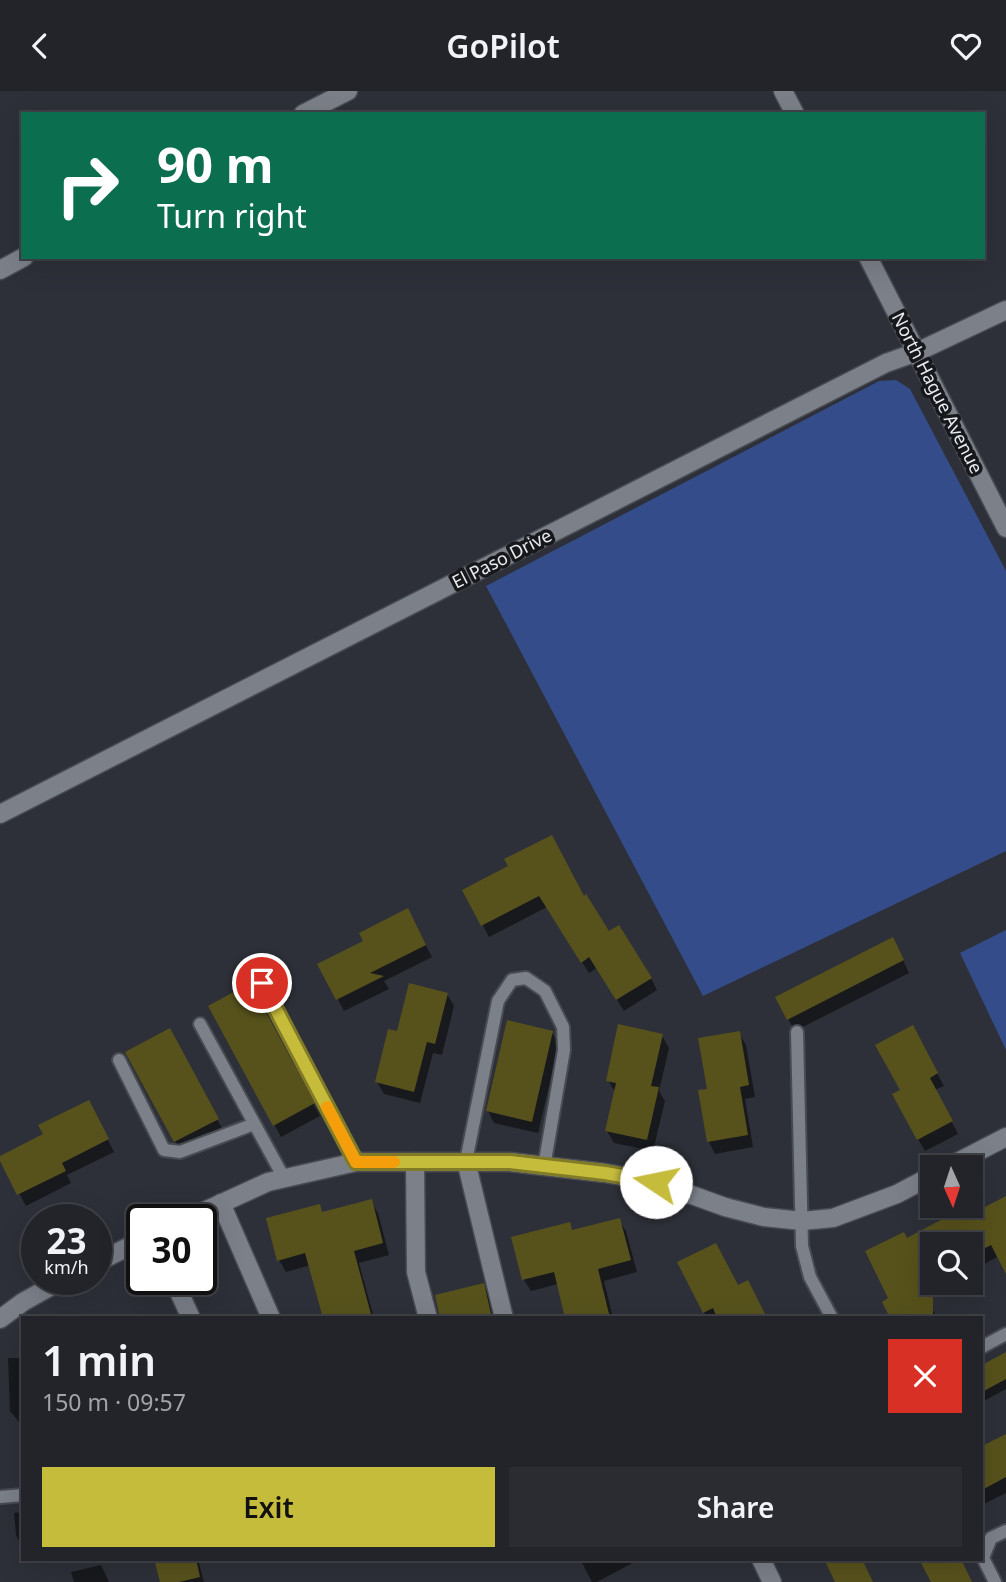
<!DOCTYPE html>
<meta charset="utf-8">
<style>
body{margin:0;font-family:"Noto Sans",sans-serif;background:#2a2c32;color:#f1f3f6;height:100vh;display:flex;flex-direction:column;font-size:26px;white-space:nowrap}
*{box-sizing:border-box;margin:0}
p{font-size:23px;color:#a2a4a8}
.icon{flex:none;width:38px;height:38px;fill:none;stroke:currentColor;stroke-width:2;stroke-linecap:round;stroke-linejoin:round}
.map{position:relative;flex:1;overflow:hidden}
.details{position:absolute;left:21px;top:1225px;width:962px;height:245px;display:flex;flex-direction:column;background:#22242a;border-radius:0px;box-shadow:0 7px 28px #0002,0 0 0 2px #3f4147}
.details>*{flex:none}
.hud{position:absolute;left:21px;top:21px;width:964px;height:147px;border-radius:0px;box-shadow:0 7px 28px #0002,0 0 0 2px #3f4147;background:#0b6e4f;color:#fff;overflow:hidden}
.needle{width:46px;rotate:177deg}
.controls{position:absolute;left:920px;top:1064px;display:grid;gap:14px}
.controls a{display:grid;place-items:center;width:63px;height:63px;border-radius:0px;background:#22242a;box-shadow:0 7px 28px #0002,0 0 0 2px #3f4147;font-size:35px}
.speed{position:absolute;left:21px;top:1113px;display:flex;gap:14px;font-size:35px;font-weight:700;text-align:center}
.speed>*{display:grid;place-content:center;width:91px;height:91px;border-radius:50%;background:#22242a;box-shadow:0 7px 28px #0002,0 0 0 2px #3f4147;line-height:1}
.speed small{font-size:18px;font-weight:400}
.speed .limit{border:4px solid #111;border-radius:10px;background:#fff;color:#111}
.pin{position:absolute;display:grid;place-items:center;width:60px;height:60px;color:#fff;margin:-30px;border:4px solid #fff;border-radius:50%;box-shadow:0 2px 7px #0007}
.me{position:absolute;width:77px;margin:-38px;rotate:281deg;stroke-linejoin:round;filter:drop-shadow(0 0 5px #0008)}
.turn{display:flex;align-items:center;gap:24px;height:147px;padding:0 21px;font-size:32px}
.turn .icon{width:91px;height:91px;stroke-width:2.5}
.turn b{display:block;font-size:49px;line-height:60px}
.round{display:grid;place-items:center;flex:none;width:74px;height:74px;border-radius:0px;background:#2a2c32}
.summary{display:flex;align-items:center;justify-content:space-between;height:119px;padding:0 21px}
h1{font-size:42px;font-weight:600;line-height:52px}
.primary-button{display:flex;gap:14px;margin-top:auto;padding:14px 21px}
.primary-button a{flex:1;height:80px;border-radius:0px;background:#c6bc3c;color:#111;font-size:28px;font-weight:600;line-height:80px;text-align:center}
.primary-button a+a{background:#2a2c32;color:#f1f3f6}
header{display:flex;justify-content:space-between;align-items:center;height:91px;padding:0 21px;background:#22242a;font-size:32px;font-weight:600}
.map>svg:first-child{display:block}
.green{fill:#344c8a}
.shadow{fill:#0007}
.building{fill:#57521c}
.lines{fill:none;stroke-linecap:round;stroke-linejoin:round}
.lane-casing{stroke:#484b52;stroke-width:16}
.street-casing{stroke:#484b52;stroke-width:21}
.secondary-casing{stroke:#484b52;stroke-width:21}
.lane{stroke:#7b8089;stroke-width:12}
.street{stroke:#7b8089;stroke-width:18}
.secondary{stroke:#7b8089;stroke-width:18}
.route-casing{stroke:#817a27;stroke-width:18}
.route{stroke:#c6bc3c;stroke-width:12}
.slow{stroke:#f59e0b;stroke-width:12}
.labels{text-anchor:middle;stroke-width:7;stroke-linejoin:round;paint-order:stroke}
.street-label{font-size:18px;fill:#e8ebf0;stroke:#17181c}
</style>
<header><svg class="icon" aria-label="back" viewBox="0 0 24 24"><path d="M15 5l-7 7 7 7"/></svg>GoPilot<svg class="icon" aria-label="heart" viewBox="0 0 24 24"><path d="M12 20l-8-8c-3-5 5-10 8-4 3-6 11-1 8 4z"/></svg></header>
<div class="map">
<svg width="1006" height="1491" viewBox="0 0 1006 1491">
<rect width="100%" height="100%" fill="#2d3038"/>
<g class="green">
<path d="M896 289 910 298 1006 480V760L703 905 486 495 879 290Z"/>
<path d="M1006 839V959L960 862Z"/>
</g>
<g class="shadow">
<path d="M464 799 584 807 609 842 651 887 657 899 624 920 597 877 589 882 547 816 489 846Z"/>
<path d="M414 832 432 866 384 890 389 898 344 920 320 874Z"/>
<path d="M899 860 909 882 795 940 788 928Z"/>
<path d="M249 895 320 1025 281 1046 210 916Z"/>
<path d="M447 903 454 915 442 964 433 962 420 1012 384 1003 377 991Z"/>
<path d="M552 942 559 953 538 1042 494 1032 488 1020Z"/>
<path d="M739 942 746 954 755 1006 745 1008 753 1056 715 1063 709 1051 700 1001 709 999Z"/>
<path d="M662 945 669 957 659 1000 665 1010 653 1060 614 1052 607 1040 615 1001 608 989Z"/>
<path d="M919 948 944 995 935 999 958 1043 925 1060 918 1048 902 1000Z"/>
<path d="M176 951 224 1041 181 1062 175 1050Z"/>
<path d="M95 1023 114 1061 67 1084 71 1092 26 1115 0 1067Z"/>
<path d="M1006 1107V1170L999 1165 971 1180V1153H933V1192H948L933 1200 934 1204 927 1207 937 1227H892L891 1208 906 1149 970 1115 977 1122Z"/>
<path d="M371 1110 378 1122 389 1164 359 1172 374 1227H325L311 1174 286 1181 279 1169 319 1115 323 1123Z"/>
<path d="M619 1129 626 1140 637 1181 604 1190 613 1227H566L558 1193 531 1200 524 1189 513 1148 569 1133 573 1140Z"/>
<path d="M680 1172 738 1196 766 1227H707Z"/>
<path d="M483 1194 490 1206 495 1227H442Z"/>
<path d="M1006 1262V1298L982 1311V1275Z"/>
<path d="M8 1267H23V1373L21 1370 19 1331 10 1320Z"/>
<path d="M1006 1345V1402L982 1414V1357Z"/>
<path d="M23 1421V1451L20 1452 16 1444 14 1422Z"/>
<path d="M156 1468H198L204 1491H162Z"/>
<path d="M580 1468H640L597 1491H592Z"/>
<path d="M101 1474 109 1491H74L71 1481Z"/>
</g>
<g class="building">
<path d="M552 744 584 805 586 803 609 840 619 834 652 887 616 909 589 866 581 872 539 805 481 835 462 799 508 775 504 768Z"/>
<path d="M408 817 426 854 370 882 384 885 336 909 317 873 363 850 359 842Z"/>
<path d="M893 846 904 869 787 929 775 906Z"/>
<path d="M250 892 315 1012 273 1035 208 915Z"/>
<path d="M409 892 448 902 435 953 427 951 414 1001 375 991 388 938 397 940Z"/>
<path d="M507 929 553 940 532 1031 486 1020Z"/>
<path d="M618 933 663 943 651 995 659 996 647 1049 605 1040 616 992 606 990Z"/>
<path d="M913 934 938 982 930 987 953 1030 917 1049 892 1003 900 999 875 954Z"/>
<path d="M170 937 219 1028 174 1051 125 961Z"/>
<path d="M740 940 749 994 740 996 748 1044 707 1051 698 999 707 998 698 947Z"/>
<path d="M89 1009 109 1048 62 1072 66 1080 17 1104 0 1070V1065L43 1043 38 1034Z"/>
<path d="M1006 1105V1183L991 1154 971 1164V1153H933V1227H890L882 1211 888 1207 865 1160 904 1141 907 1147 967 1115H971L973 1112 977 1120Z"/>
<path d="M372 1108 383 1152 354 1160 372 1227H323L305 1162 277 1170 266 1127 320 1113 322 1121Z"/>
<path d="M620 1127 631 1169 598 1178 610 1227H565L554 1181 522 1189 511 1146 570 1131 572 1139Z"/>
<path d="M716 1152 738 1194 748 1189 767 1227H717L713 1217 703 1222 677 1171Z"/>
<path d="M484 1192 492 1227H440L435 1204Z"/>
<path d="M1006 1261V1288L982 1301V1274Z"/>
<path d="M1006 1343V1386L982 1399V1355Z"/>
<path d="M154 1468H196L200 1486 179 1491H160Z"/>
<path d="M824 1468H862L873 1491H835Z"/>
<path d="M919 1468H961L972 1491H931Z"/>
</g>
<g class="lines">
<defs>
<g id="lane">
<path d="M263 892 356 1071"/>
<path d="M200 933 284 1087"/>
<path d="M797 941 802 1155 810 1186 832 1227"/>
<path d="M119 969 164 1059 180 1061 254 1033"/>
<path d="M466 1070 498 910 512 889 526 887 545 900 563 936 564 959 544 1076"/>
<path d="M982 1256 1006 1243"/>
<path d="M0 1406 23 1404"/>
<path d="M995 1491 983 1467 991 1447 1006 1440"/>
</g>
<g id="street">
<path d="M303 23 348 0"/>
<path d="M0 179 24 166"/>
<path d="M0 723 886 272 917 261 1006 219"/>
<path d="M466 1070 504 1227"/>
<path d="M415 1071 416 1181 428 1227"/>
<path d="M948 1076 1006 1046"/>
<path d="M221 1112 271 1227"/>
<path d="M185 1129 268 1091 356 1071H510L605 1082 656 1091 725 1116 764 1126 802 1130 833 1127 897 1103 933 1084"/>
<path d="M96 1172 142 1149"/>
<path d="M173 1188 191 1227"/>
<path d="M0 1228 23 1211 64 1188"/>
<path d="M761 1468 772 1491"/>
</g>
<g id="secondary">
<path d="M783 0 795 23"/>
<path d="M868 166 1006 437"/>
</g>
</defs>
<use href="#lane" class="lane-casing"/>
<use href="#street" class="street-casing"/>
<use href="#secondary" class="secondary-casing"/>
<use href="#lane" class="lane"/>
<use href="#street" class="street"/>
<use href="#secondary" class="secondary"/>
</g>
<g class="lines">
<defs>
<path id="route" d="M262 892 356 1071H510L605 1082 656 1091"/>
</defs>
<use href="#route" class="route-casing"/>
<use href="#route" class="route"/>
<path class="slow" d="M327 1016 356 1071H394"/>
</g>
<g class="labels">
<g class="street-label">
<text transform="translate(937 302) rotate(63)" y="6">North Hague Avenue</text>
<text transform="translate(502 468) rotate(-27)" y="6">El Paso Drive</text>
</g>
</g>
</svg>
<div class="controls">
<a><svg class="needle" viewBox="-14 -14 28 28"><path d="M0-13l5 13h-10z" fill="#e53935"/><path d="M0 13l5-13h-10z" fill="#a2a4a8"/></svg></a>
<a><svg class="icon" aria-label="search" viewBox="0 0 24 24"><circle cx="10" cy="10" r="6"/><path d="M15 15l6 6"/></svg></a>
</div>
<div class="speed"><div>23<small>km/h</small></div><div class="limit">30</div></div>
<div class="pin" style="left:262px;top:892px;background:#d93025"><svg class="icon" aria-label="arrive" viewBox="0 0 24 24"><path d="M6 21V4h12l-3 4 3 4H6"/></svg></div>
<svg class="me" style="left:656px;top:1091px" viewBox="-20 -20 40 40"><circle r="19" fill="#fff"/><path d="M0-13L10 11 0 6-10 11z" fill="#c6bc3c"/></svg>
<div class="hud">
<div class="turn"><svg class="icon" aria-label="right" viewBox="0 0 24 24"><path d="M7 20v-9h11M14 6l5 5-5 5"/></svg><div><b>90 m</b>Turn right</div></div>
</div>
<section class="details">
<div class="summary"><div><h1>1 min</h1><p>150 m · 09:57</p></div><a class="round" style="background:#d93025;color:#fff"><svg class="icon" aria-label="close" viewBox="0 0 24 24"><path d="M6 6l12 12M18 6L6 18"/></svg></a></div>
<div class="primary-button"><a>Exit</a><a>Share</a></div>
</section>
</div>
